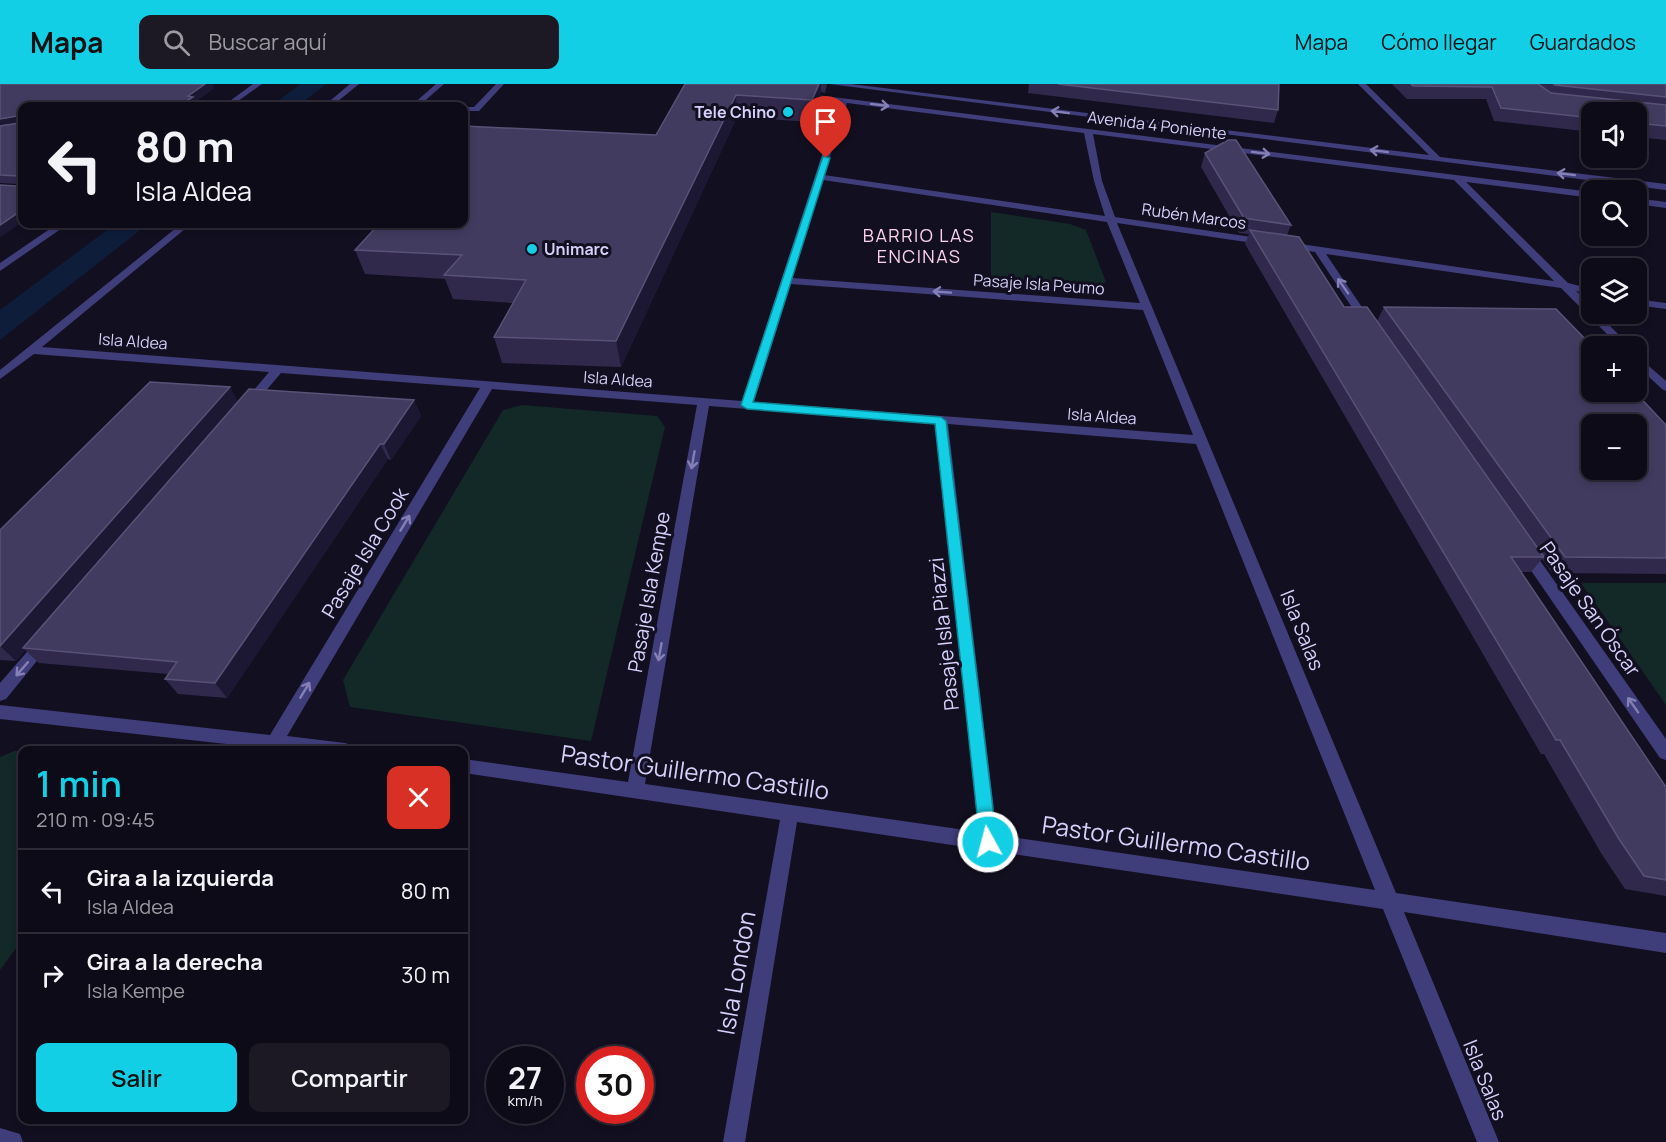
<!DOCTYPE html>
<html lang="es">
<meta charset="utf-8">
<style>
body{margin:0;font-family:Manrope,sans-serif;background:#1c1925;color:#f1f3f6;height:100vh;display:flex;flex-direction:column;font-size:22px;white-space:nowrap}
*{box-sizing:border-box;margin:0}
p{font-size:20px;color:#9b9ba2}
.icon{flex:none;width:33px;height:33px;fill:none;stroke:currentColor;stroke-width:2;stroke-linecap:round;stroke-linejoin:round}
.map{position:relative;flex:1;overflow:hidden}
.sheet{position:absolute;left:18px;top:662px;width:450px;height:378px;display:flex;flex-direction:column;background:#0e0b18;border-radius:12px;box-shadow:0 3px 9px #0003,0 0 0 2px #2e2b37}
.sheet>*{flex:none}
.guide{position:absolute;left:18px;top:18px;width:450px;height:126px;border-radius:12px;box-shadow:0 3px 9px #0003,0 0 0 2px #2e2b37;background:#0e0b18;color:#f1f3f6;overflow:hidden}
.fabs{position:absolute;left:1581px;top:18px;display:grid;gap:12px}
.fabs a{display:grid;place-items:center;width:66px;height:66px;border-radius:12px;background:#0e0b18;box-shadow:0 3px 9px #0003,0 0 0 2px #2e2b37;font-size:30px}
.speed{position:absolute;left:486px;top:962px;display:flex;gap:12px;font-size:30px;font-weight:700;text-align:center}
.speed>*{display:grid;place-content:center;width:78px;height:78px;border-radius:50%;background:#0e0b18;box-shadow:0 3px 9px #0003,0 0 0 2px #2e2b37;line-height:1}
.speed small{font-size:15px;font-weight:400}
.speed .limit{border:9px solid #d22;background:#fff;color:#111}
.pin{position:absolute;display:grid;place-items:center;width:51px;height:51px;color:#fff;margin:-62px -26px;border-radius:50% 50% 50% 0;rotate:-45deg;box-shadow:0 0 6px #0007}
.pin .icon{rotate:45deg}
.me{position:absolute;width:66px;margin:-33px;rotate:353deg;stroke-linejoin:round;filter:drop-shadow(0 0 4px #0008)}
.turn{display:flex;align-items:center;gap:21px;height:126px;padding:0 18px;font-size:27px}
.turn .icon{width:78px;height:78px;stroke-width:2.5}
.turn b{display:block;font-size:42px;line-height:51px}
.round{display:grid;place-items:center;flex:none;width:63px;height:63px;border-radius:12px;background:#1c1925}
.summary{display:flex;align-items:center;justify-content:space-between;height:102px;padding:0 18px}
h1{font-size:36px;font-weight:600;line-height:45px;color:#13cfe5}
.action{display:flex;gap:12px;margin-top:auto;padding:12px 18px}
.action a{flex:1;height:69px;border-radius:12px;background:#13cfe5;color:#111;font-size:24px;font-weight:600;line-height:69px;text-align:center}
.action a+a{background:#1c1925;color:#f1f3f6}
ul{padding:0;list-style:none}
li{display:flex;align-items:center;gap:18px;height:84px;padding:0 18px;border-top:2px solid #2e2b37}
li div{flex:1}
li b{display:block;font-size:22px}
li em{font-style:normal}
header{display:flex;align-items:center;gap:36px;box-sizing:border-box;height:84px;padding:0 30px;background:#13cfe5;color:#111}
header strong{font-size:28px}
nav{display:flex;gap:33px;margin-inline-start:auto;font-size:21px}
.search{width:420px;height:54px;background:#1c1925;display:flex;align-items:center;gap:15px;box-sizing:border-box;padding:0 21px;border-radius:12px;color:#9b9ba2;font-size:22px}
.map>svg:first-child{display:block}
.green{fill:#122928}
.water{fill:#0d1d3a}
.lines{fill:none;stroke-linecap:round;stroke-linejoin:round}
.minor{fill:#403d7b;fill-rule:evenodd}
.wall{fill:#30294c}
.shaded-wall{fill:#1c1733}
.building{fill:#413b5f;stroke:#595277;stroke-width:1.5;fill-rule:evenodd}
.oneway{stroke:#8480b5}
.route{fill:#13cfe5;stroke:#0c8795;stroke-width:1.5}
.poi-dot{fill:#13cfe5;stroke:#120f20;stroke-width:2}
.labels{text-anchor:middle;stroke-width:6;stroke-linejoin:round;paint-order:stroke}
.far-poi-label{font-size:16px;font-weight:bold;fill:#d6d1fb;stroke:#120f20;text-anchor:end}
.far-street-label{font-size:16px;fill:#d6d1fb;stroke:#120f20}
.far-neighbourhood-label{font-size:18px;letter-spacing:1.5px;fill:#fbd3ec;stroke:#120f20}
.street-label{font-size:20px;fill:#d6d1fb;stroke:#120f20}
.near-street-label{font-size:24px;fill:#d6d1fb;stroke:#120f20}
</style>
<header>
<strong>Mapa</strong>
<div class="search"><svg class="icon" aria-label="search" viewBox="0 0 24 24"><circle cx="10" cy="10" r="6"/><path d="M15 15l6 6"/></svg>Buscar aquí</div>
<nav><a>Mapa</a><a>Cómo llegar</a><a>Guardados</a></nav>
</header>
<div class="map">
<svg width="1666" height="1058" viewBox="0 0 1666 1058">
<rect width="100%" height="100%" fill="#120f20"/>
<g class="green">
<path d="M991 128 1070 140 1086 146 1106 198 1091 206 991 199Z"/>
<path d="M522 321 657 332 665 343 591 657 350 623 343 596 503 326Z"/>
<path d="M1581 499H1666V621Z"/>
<path d="M14 667H22V856L0 886V673Z"/>
</g>
<g class="water">
<path d="M301 0H326L298 22H271Z"/>
<path d="M115 140H148L0 256V226Z"/>
</g>
<g class="lines">
<g class="minor">
<path d="M253 0H262L231 22H223Z"/>
<path d="M350 0H359L332 22H324Z"/>
<path d="M436 0H444L419 22H411Z"/>
<path d="M496 0H504L479 27H464V23H474Z"/>
<path d="M829 0H851L1429 71 1358 0H1366L1440 73 1666 100V106Z"/>
<path d="M801 9 1592 108V114L1466 98 1568 199 1592 205V211L1576 207 1592 222V230H1598L1630 262H1619L1561 204 1326 170 1372 238 1367 241 1363 240 1315 168 1117 139 1396 809 1666 849V869L1404 828 1499 1058H1477L1383 825 797 738 745 1058H723L780 736 464 689V675L628 698 697 321 492 305 287 652 345 659 351 661 353 666H280L0 635V621L270 651 480 304 281 289 253 322 249 323 243 319 269 288 34 270 0 295V286L181 140H191L42 263 742 317 839 18 798 13 797 11ZM847 19 1084 49 1094 97 1105 132 824 91ZM1093 50 1454 96 1554 197 1115 133 1102 97ZM823 96 1107 138 1140 219 792 194ZM791 200 1143 226 1193 351 754 318ZM709 322 935 339 979 748 645 700ZM948 340 1196 360 1375 806 997 751Z"/>
<path d="M1636 114 1666 118V124L1636 120Z"/>
<path d="M57 140H68L0 187V179Z"/>
<path d="M1636 215 1666 219V225L1636 221Z"/>
<path d="M1636 271 1666 297V307L1662 305 1636 281Z"/>
<path d="M1524 460 1529 461 1666 655V676L1660 674 1519 469 1517 465Z"/>
<path d="M44 552 49 554 52 558 49 562 6 615 0 617V599L39 554Z"/>
<path d="M0 1044 20 1050 23 1058H0Z"/>
</g>
</g>
<g class="wall">
<path d="M0 0 214 4 196 17 197 20 194 22H22V138L0 153 16 102 18 100 0 99Z"/>
<path d="M685 0H827L825 9 821 8V18L812 38 737 33 621 283 502 279 494 253 513 219 453 215 445 195 365 190 355 166 656 51Z"/>
<path d="M1029 0H1279L1278 26 1274 39 1028 9Z"/>
<path d="M1392 0H1666V56L1636 53V28H1592V48L1494 37 1486 15H1407Z"/>
<path d="M1205 69 1291 141 1287 151 1344 223 1377 237 1384 223 1666 341V490L1552 489 1542 475 1531 488H1521L1666 703V812L1625 805 1601 769 1544 670H1541L1245 160 1249 150 1239 149 1201 83Z"/>
<path d="M414 316 421 332 391 376 388 375 227 614 178 610 165 595 168 590 39 579 25 566 16 577 0 576V446L238 317Z"/>
</g>
<g class="shaded-wall">
<path d="M205 0H213L214 4 196 17 197 20 194 22H178L188 12Z"/>
<path d="M819 0H821V18L812 38V16Z"/>
<path d="M736 11 737 33 621 283 616 257Z"/>
<path d="M17 32 22 40 0 45V35Z"/>
<path d="M22 126V138L0 153V141Z"/>
<path d="M230 303 239 319 23 564 25 566 16 577 0 562Z"/>
<path d="M414 316 421 332 391 376 384 360Z"/>
<path d="M380 360 388 375 227 614 215 599Z"/>
</g>
<g class="building">
<path d="M0 0H205L188 12 193 13 178 22H22V126L0 141V101L16 102 19 100 18 92 0 91V42L19 39V34L17 32 0 35Z"/>
<path d="M685 0H819L812 16 736 11 616 257 494 253 526 196 444 191 462 171 355 166 379 140H464V42L656 51Z"/>
<path d="M1058 0H1279L1278 26Z"/>
<path d="M1411 0H1538L1551 9 1666 21V42L1636 39V28H1592V34L1501 24 1492 3 1413 2Z"/>
<path d="M1553 0H1666V13L1555 1Z"/>
<path d="M1228 56H1236L1291 141 1244 134 1205 69Z"/>
<path d="M1250 146 1299 153 1344 223H1367L1544 473H1511L1666 703V796L1644 792 1619 755 1560 656H1556Z"/>
<path d="M1384 223 1556 225 1592 262V308H1635L1666 341V474L1565 473ZM1592 340H1636V386H1592Z"/>
<path d="M150 298 230 303 0 562V446Z"/>
<path d="M249 305 414 316 384 360H380L215 599 165 595 177 578 23 564Z"/>
</g>
<defs><path id="oneway-shaft" d="M-6 0H5M1.5-3L5.5 0L1.5 3" fill="none" stroke-width="1.6" stroke-linecap="round" stroke-linejoin="round" transform="scale(1.5)"/></defs>
<g class="oneway">
<use href="#oneway-shaft" transform="translate(880 21) rotate(7)"/>
<use href="#oneway-shaft" transform="translate(1060 28) rotate(-173)"/>
<use href="#oneway-shaft" transform="translate(1379 67) rotate(-173)"/>
<use href="#oneway-shaft" transform="translate(1261 69) rotate(7)"/>
<use href="#oneway-shaft" transform="translate(1566 90) rotate(-173)"/>
<use href="#oneway-shaft" transform="translate(1343 202) rotate(-125)"/>
<use href="#oneway-shaft" transform="translate(942 208) rotate(-176)"/>
<use href="#oneway-shaft" transform="translate(693 376) rotate(100)"/>
<use href="#oneway-shaft" transform="translate(405 439) rotate(-59)"/>
<use href="#oneway-shaft" transform="translate(660 568) rotate(100)"/>
<use href="#oneway-shaft" transform="translate(22 585) rotate(131)"/>
<use href="#oneway-shaft" transform="translate(305 606) rotate(-59)"/>
<use href="#oneway-shaft" transform="translate(1633 621) rotate(-125)"/>
</g>
<path class="route" d="M823 72 830 74 753 318 941 333 946 337 997 758 994 763 988 765 983 763 980 758 935 340 747 325 741 321Z"/>
<g class="poi-dot">
<circle cx="788" cy="28" r="6"/>
<circle cx="532" cy="165" r="6"/>
</g>
<g class="labels">
<g class="far-poi-label">
<text x="776" y="34">Tele Chino</text>
<text x="544" y="171" text-anchor="start">Unimarc</text>
</g>
<g class="far-street-label">
<text transform="translate(1157 41) rotate(7)" y="6">Avenida 4 Poniente</text>
<text transform="translate(1194 132) rotate(8)" y="6">Rubén Marcos</text>
<text transform="translate(1039 200) rotate(4)" y="6">Pasaje Isla Peumo</text>
<text transform="translate(133 257) rotate(4)" y="6">Isla Aldea</text>
<text transform="translate(618 295) rotate(4)" y="6">Isla Aldea</text>
<text transform="translate(1102 332) rotate(4)" y="6">Isla Aldea</text>
</g>
<g class="far-neighbourhood-label">
<text x="919" y="158">BARRIO LAS<tspan x="919" dy="21">ENCINAS</tspan></text>
</g>
<g class="street-label">
<text transform="translate(365 469) rotate(-59)" y="7">Pasaje Isla Cook</text>
<text transform="translate(649 508) rotate(-80)" y="7">Pasaje Isla Kempe</text>
<text transform="translate(1590 525) rotate(55)" y="7">Pasaje San Óscar</text>
<text transform="translate(1302 546) rotate(68)" y="7">Isla Salas</text>
<text transform="translate(944 550) rotate(-96)" y="7">Pasaje Isla Piazzi</text>
<text transform="translate(1485 996) rotate(68)" y="7">Isla Salas</text>
</g>
<g class="near-street-label">
<text transform="translate(695 689) rotate(8)" y="8">Pastor Guillermo Castillo</text>
<text transform="translate(1176 760) rotate(8)" y="8">Pastor Guillermo Castillo</text>
<text transform="translate(737 889) rotate(-80)" y="8">Isla London</text>
</g>
</g>
</svg>
<div class="fabs">
<a><svg class="icon" aria-label="sound" viewBox="0 0 24 24"><path d="M4 9h4l5-4v14l-5-4H4zM17 9q2 3 0 6"/></svg></a>
<a><svg class="icon" aria-label="search" viewBox="0 0 24 24"><circle cx="10" cy="10" r="6"/><path d="M15 15l6 6"/></svg></a>
<a><svg class="icon" aria-label="layers" viewBox="0 0 24 24"><path d="M12 4l9 5-9 5-9-5zM3 14l9 5 9-5"/></svg></a>
<a>+</a>
<a>−</a>
</div>
<div class="speed"><div>27<small>km/h</small></div><div class="limit">30</div></div>
<div class="pin" style="left:826px;top:74px;background:#d93025"><svg class="icon" aria-label="arrive" viewBox="0 0 24 24"><path d="M6 21V4h12l-3 4 3 4H6"/></svg></div>
<svg class="me" style="left:988px;top:758px" viewBox="-20 -20 40 40"><circle r="17" fill="#13cfe5" stroke="#fff" stroke-width="3"/><path d="M0-11L8 9 0 5-8 9z" fill="#fff"/></svg>
<div class="guide">
<div class="turn"><svg class="icon" aria-label="left" viewBox="0 0 24 24"><path d="M17 20v-9H6M10 6l-5 5 5 5"/></svg><div><b>80 m</b>Isla Aldea</div></div>
</div>
<section class="sheet">
<div class="summary"><div><h1>1 min</h1><p>210 m · 09:45</p></div><a class="round" style="background:#d93025;color:#fff"><svg class="icon" aria-label="close" viewBox="0 0 24 24"><path d="M6 6l12 12M18 6L6 18"/></svg></a></div>
<ul>
<li><svg class="icon" aria-label="left" viewBox="0 0 24 24"><path d="M17 20v-9H6M10 6l-5 5 5 5"/></svg><div><b>Gira a la izquierda</b><p>Isla Aldea</p></div><em>80 m</em></li>
<li><svg class="icon" aria-label="right" viewBox="0 0 24 24"><path d="M7 20v-9h11M14 6l5 5-5 5"/></svg><div><b>Gira a la derecha</b><p>Isla Kempe</p></div><em>30 m</em></li>
</ul>
<div class="action"><a>Salir</a><a>Compartir</a></div>
</section>
</div>
